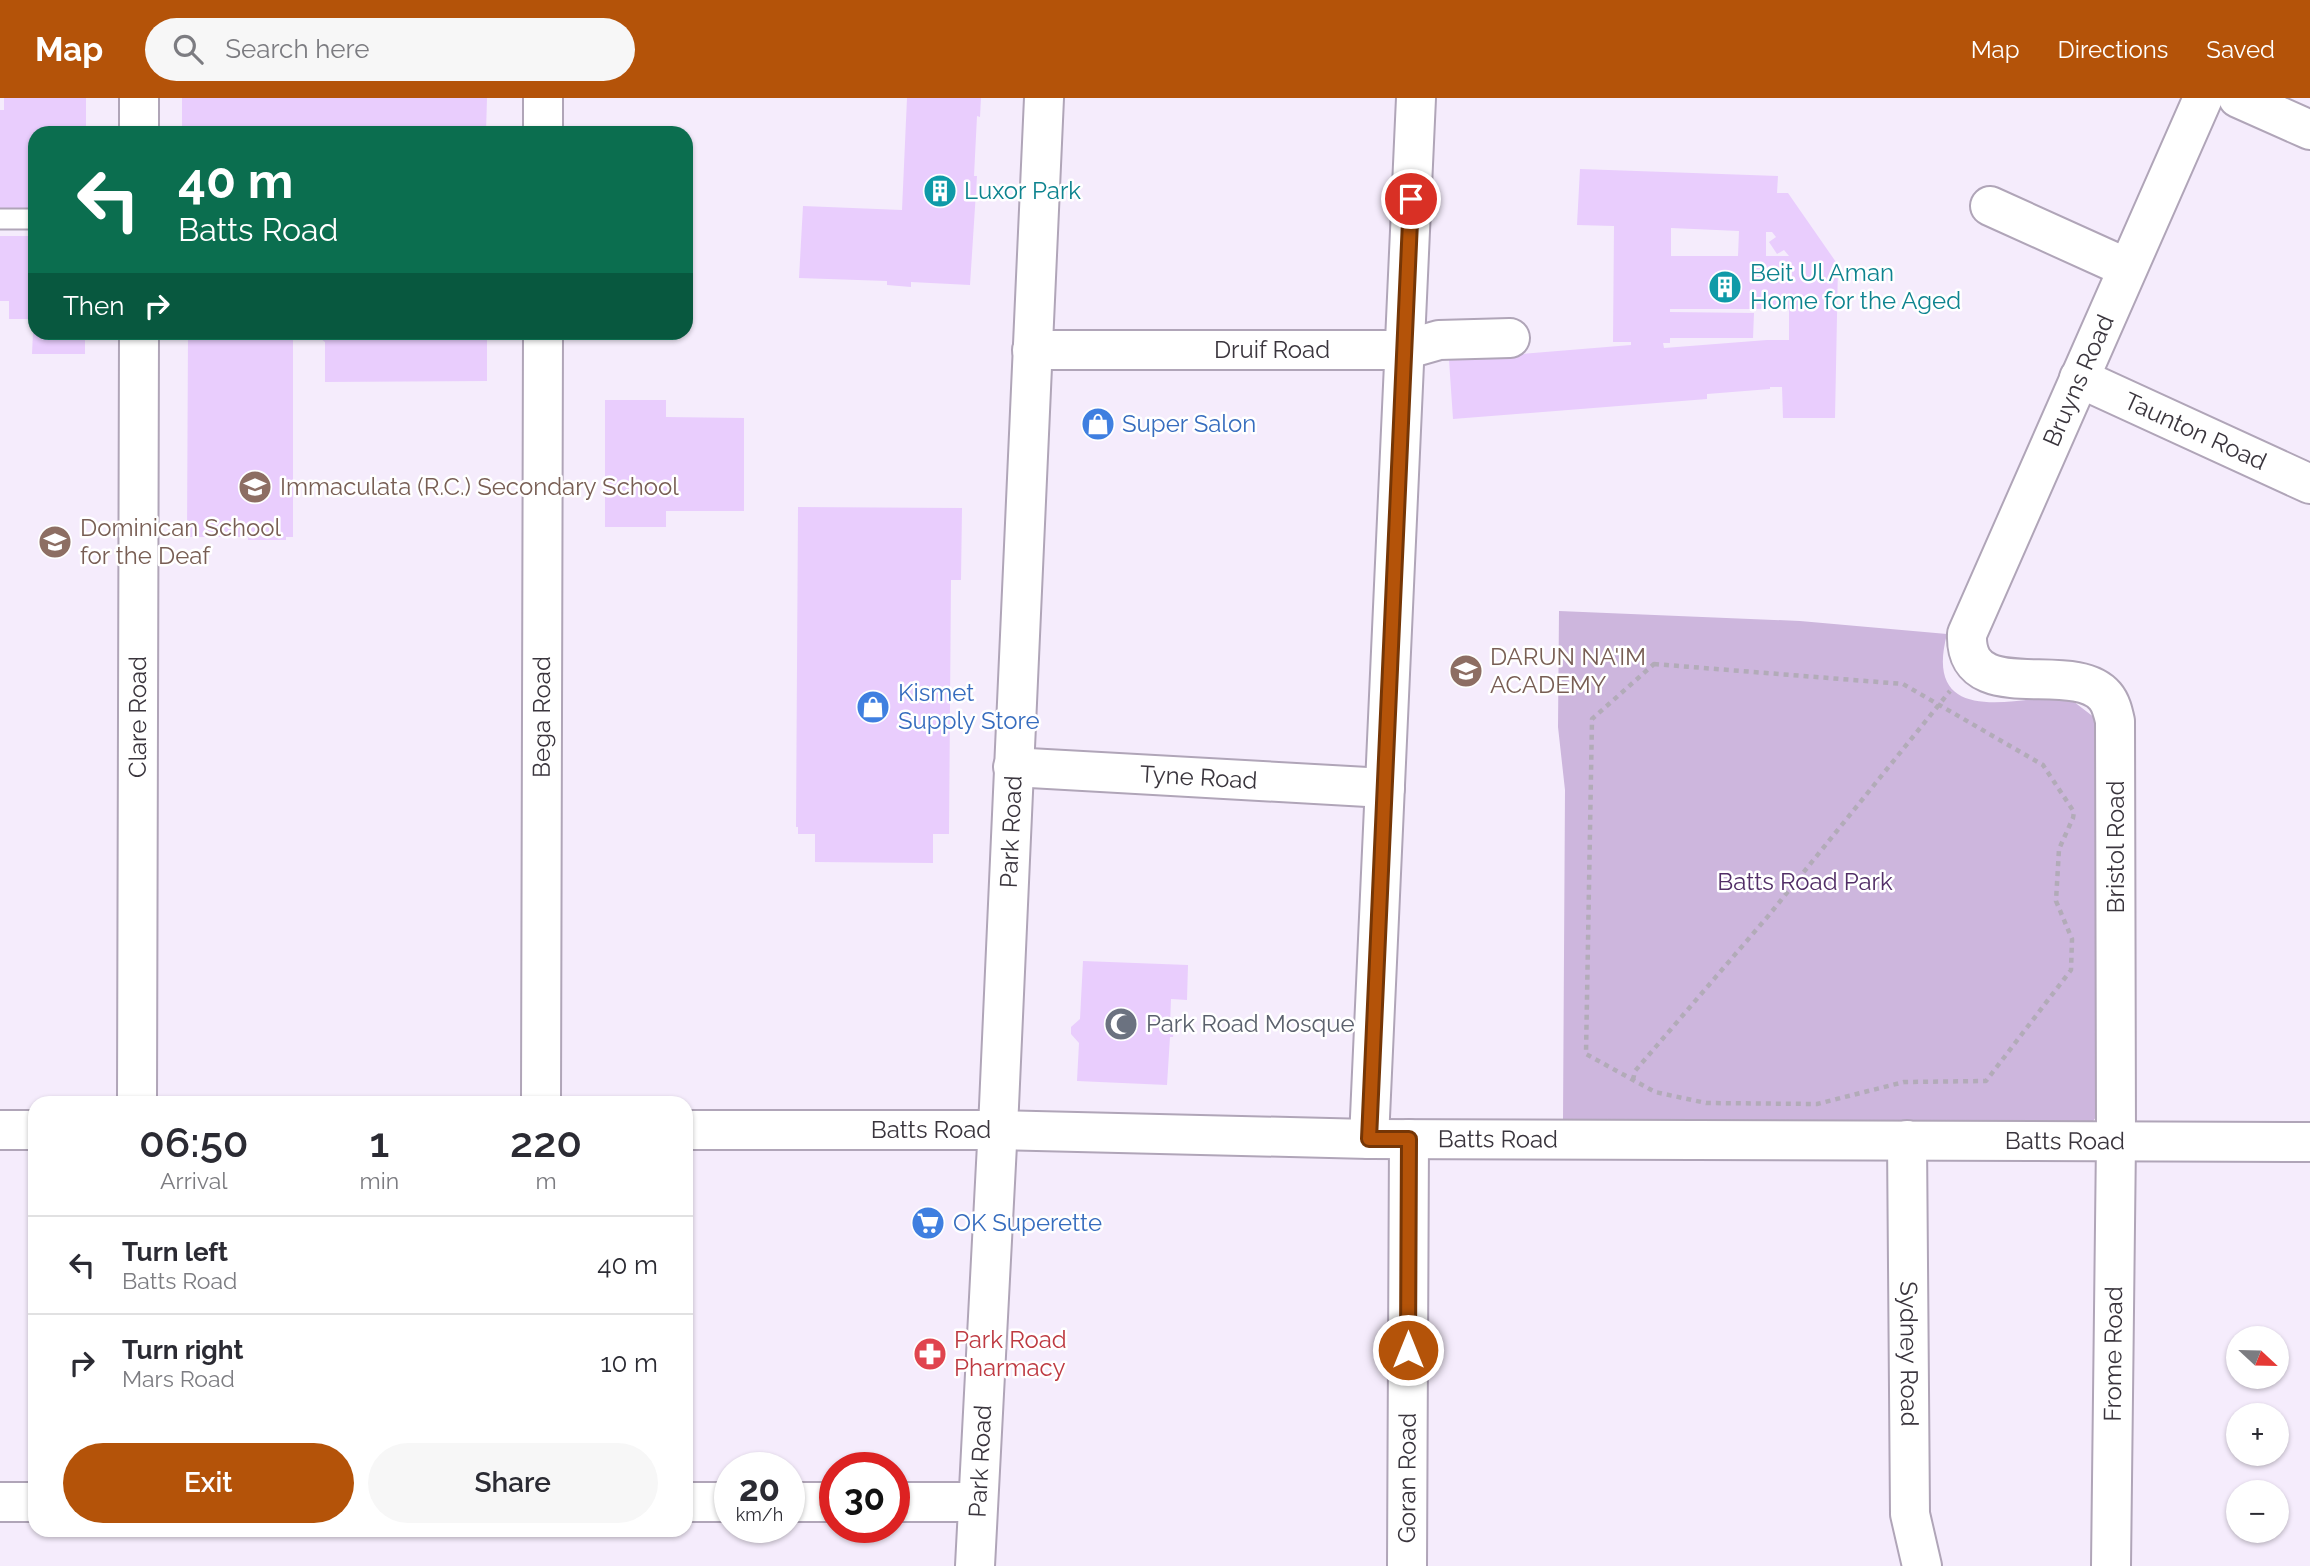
<!DOCTYPE html>
<meta charset="utf-8">
<style>
body{margin:0;font-family:Raleway,sans-serif;background:#f7f7f7;color:#2b2b33;height:100vh;display:flex;flex-direction:column;font-size:26px;white-space:nowrap}
*{box-sizing:border-box;margin:0}
p{font-size:23px;color:#7c7c81}
.icon{flex:none;width:38px;height:38px;fill:none;stroke:currentColor;stroke-width:2;stroke-linecap:round;stroke-linejoin:round}
.map{position:relative;flex:1;overflow:hidden}
.sheet{position:absolute;left:28px;top:998px;width:665px;height:441px;display:flex;flex-direction:column;background:#fff;border-radius:21px;box-shadow:0 2px 5px #0004}
.sheet>*{flex:none}
.banner{position:absolute;left:28px;top:28px;width:665px;height:214px;border-radius:21px;box-shadow:0 2px 5px #0004;background:#0b6e4f;color:#fff;overflow:hidden}
.needle{width:46px;rotate:112deg}
.fabs{position:absolute;left:2226px;top:1228px;display:grid;gap:14px}
.fabs a{display:grid;place-items:center;width:63px;height:63px;border-radius:50%;background:#fff;box-shadow:0 2px 5px #0004;font-size:35px}
.speed{position:absolute;left:714px;top:1354px;display:flex;gap:14px;font-size:35px;font-weight:700;text-align:center}
.speed>*{display:grid;place-content:center;width:91px;height:91px;border-radius:50%;background:#fff;box-shadow:0 2px 5px #0004;line-height:1}
.speed small{font-size:18px;font-weight:400}
.speed .limit{border:10px solid #d22;background:#fff;color:#111}
.pin{position:absolute;display:grid;place-items:center;width:60px;height:60px;color:#fff;margin:-30px;border:4px solid #fff;border-radius:50%;box-shadow:0 2px 7px #0007}
.me{position:absolute;width:77px;margin:-38px;rotate:0deg;stroke-linejoin:round;filter:drop-shadow(0 0 5px #0008)}
.turn{display:flex;align-items:center;gap:24px;height:147px;padding:0 35px;font-size:32px}
.turn .icon{width:91px;height:91px;stroke-width:2.5}
.turn b{display:block;font-size:49px;line-height:60px}
.then{display:flex;align-items:center;height:66px;padding:0 35px;background:#0003;gap:14px;font-size:26px}
.eta{display:flex;justify-content:space-evenly;align-items:center;height:119px;text-align:center}
.eta b{font-size:42px;font-weight:600;line-height:49px}
.cta{display:flex;gap:14px;margin-top:auto;padding:14px 35px}
.cta a{flex:1;height:80px;border-radius:42px;background:#b45309;color:#fff;font-size:28px;font-weight:600;line-height:80px;text-align:center}
.cta a+a{background:#f7f7f7;color:#2b2b33}
ul{padding:0;list-style:none}
li{display:flex;align-items:center;gap:21px;height:98px;padding:0 35px;border-top:2px solid #e1e1e2}
li div{flex:1}
li b{display:block;font-size:26px}
li em{font-style:normal}
header{display:flex;align-items:center;gap:42px;box-sizing:border-box;height:98px;padding:0 35px;background:#b45309;color:#fff}
header strong{font-size:33px}
nav{display:flex;gap:38px;margin-inline-start:auto;font-size:24px}
.search{width:490px;height:63px;background:#f7f7f7;display:flex;align-items:center;gap:18px;box-sizing:border-box;padding:0 24px;border-radius:38px;color:#7c7c81;font-size:26px}
.map>svg:first-child{display:block}
.green{fill:#cdb6dd}
.building{fill:#e9cdfd;fill-rule:evenodd}
.lines{fill:none;stroke-linecap:round;stroke-linejoin:round}
.lane-casing{stroke:#b0a5b8;stroke-width:23}
.street-casing{stroke:#b0a5b8;stroke-width:42}
.secondary-casing{stroke:#b0a5b8;stroke-width:42}
.path{stroke:#b2abb8;stroke-width:4.5;stroke-dasharray:5 5;stroke-linecap:butt}
.lane{stroke:#fff;stroke-width:19}
.street{stroke:#fff;stroke-width:38}
.secondary{stroke:#fff;stroke-width:38}
.route-casing{stroke:#753606;stroke-width:18}
.route{stroke:#b45309;stroke-width:12}
.labels{text-anchor:middle;stroke-width:5;stroke-linejoin:round;paint-order:stroke}
.culture-label{font-size:24px;fill:#0d838f;stroke:#fff;text-anchor:start}
.street-label{font-size:24px;fill:#3a353d;stroke:#fff}
.shop-label{font-size:24px;fill:#366cbe;stroke:#fff;text-anchor:start}
.education-label{font-size:24px;fill:#785e54;stroke:#fff;text-anchor:start}
.park-label{font-size:24px;fill:#522e67;stroke:#fff}
.worship-label{font-size:24px;fill:#5b616d;stroke:#fff;text-anchor:start}
.health-label{font-size:24px;fill:#be3a42;stroke:#fff;text-anchor:start}
</style>
<header>
<strong>Map</strong>
<div class="search"><svg class="icon" aria-label="search" viewBox="0 0 24 24"><circle cx="10" cy="10" r="6"/><path d="M15 15l6 6"/></svg>Search here</div>
<nav><a>Map</a><a>Directions</a><a>Saved</a></nav>
</header>
<div class="map">
<svg width="2310" height="1468" viewBox="0 0 2310 1468">
<rect width="100%" height="100%" fill="#f5ecfc"/>
<path class="green" d="M1559 513 1800 523 1947 536C1923 627 2009 603 2065 597L2099 623V1015L2091 1026 1563 1023 1565 692 1558 629Z"/>
<g class="building">
<path d="M4 0H86V35H35V112H0V12H4Z"/>
<path d="M182 0H487L486 35H182Z"/>
<path d="M907 0H981L980 19 977 18 974 78H977L970 187 911 184V189L887 187V183L799 180 803 108 902 112Z"/>
<path d="M1580 71 1778 78 1777 95H1788L1838 167 1835 320H1783L1782 289H1770V291L1707 296V301L1453 321 1449 262 1631 247V244H1613L1614 128 1577 127ZM1671 130 1739 133 1738 158H1671ZM1766 134H1772L1776 139 1769 144 1777 156 1784 152 1789 158H1766ZM1670 211H1789V242H1767L1664 250 1663 245H1670V240H1753L1754 215 1670 214Z"/>
<path d="M0 138H35V218H33V221H9V203H0Z"/>
<path d="M33 234H85V256H32Z"/>
<path d="M188 234H293V439H286V442H248V439H187Z"/>
<path d="M312 234H337L342 238H487V283L325 284V244Z"/>
<path d="M605 302H666V319L744 320V413H666V429H605Z"/>
<path d="M798 409 962 410 961 482H951L949 736H933V765L815 764V736H798V729H796Z"/>
<path d="M1083 863 1188 867 1187 902 1171 901 1170 929H1174L1173 939H1170L1167 987 1077 983 1079 945 1071 936V929L1080 921Z"/>
</g>
<g class="lines">
<defs>
<path id="lane" d="M0 121H35"/>
<g id="street">
<path d="M2238 0 2310 32"/>
<path d="M139 35V0"/>
<path d="M543 35V0"/>
<path d="M1990 108 2127 170"/>
<path id="s1" d="M1032 252H1404L1439 242 1510 240"/>
<path id="s2" d="M2079 280 2310 386"/>
<path id="s3" d="M1013 669 1385 690"/>
<path id="s4" d="M137 1004 139 234"/>
<path id="s5" d="M541 1004 543 234"/>
<path d="M0 1032H35"/>
<path id="s6" d="M686 1032H998L1369 1041 2310 1044"/>
<path d="M1369 1041 1416 0"/>
<path id="s7" d="M1907 1042 1910 1416 1922 1468"/>
<path d="M0 1404H35"/>
<path d="M686 1404H730"/>
<path d="M789 1404H835"/>
<path d="M894 1404H978"/>
<path id="s8" d="M1407 1468 1409 1041"/>
<path id="s9" d="M2111 1468 2116 1043 2115 623C2113 614 2111 605 2105 598 2072 560 1964 611 1967 536L2203 0"/>
</g>
<g id="secondary">
<path id="s10" d="M975 1468 999 1008 1044 0"/>
</g>
</defs>
<use href="#lane" class="lane-casing"/>
<use href="#street" class="street-casing"/>
<use href="#secondary" class="secondary-casing"/>
<g class="path">
<path d="M1654 566 1903 586 2043 667 2074 714 2073 720 2059 751 2056 803 2072 841 2071 872 1986 983 1904 984 1817 1006 1706 1005 1655 994 1586 956 1592 621Z"/>
<path d="M1633 982 1635 973 1769 817 1950 593"/>
</g>
<use href="#lane" class="lane"/>
<use href="#street" class="street"/>
<use href="#secondary" class="secondary"/>
</g>
<g class="lines">
<defs>
<path id="route" d="M1408 1252 1409 1041H1369L1411 101"/>
</defs>
<use href="#route" class="route-casing"/>
<use href="#route" class="route"/>
</g>
<defs>
<symbol id="building-disc" viewBox="-11 -11 22 22"><circle r="9.5" fill="#0f9aa8" stroke="#fff"/><path d="M-4-6H4V6H1V3H-1V6H-4ZM-2.5-4.3h1.7v1.8h-1.7ZM.8-4.3h1.7v1.8H.8ZM-2.5-1h1.7V.8h-1.7ZM.8-1h1.7V.8H.8Z" fill="#fff"/></symbol>
<symbol id="shop-disc" viewBox="-11 -11 22 22"><circle r="9.5" fill="#3f7fe0" stroke="#fff"/><path d="M-5-2.5h2.3a2.7 3.5 0 0 1 5.4 0H5L5.5 6h-11ZM-1.5-2.5h3a1.5 2.3 0 0 0-3 0Z" fill="#fff"/></symbol>
<symbol id="school-disc" viewBox="-11 -11 22 22"><circle r="9.5" fill="#8d6e63" stroke="#fff"/><path d="M0-5L7-2L0 1L-7-2ZM-4 1L0 2.5L4 1V4Q0 6-4 4Z" fill="#fff"/></symbol>
<symbol id="mosque-disc" viewBox="-11 -11 22 22"><circle r="9.5" fill="#6b7280" stroke="#fff"/><path d="M3.5-4.9A6 6 0 1 0 3.5 4.9A5 5 0 1 1 3.5-4.9Z" fill="#fff"/></symbol>
<symbol id="supermarket-disc" viewBox="-11 -11 22 22"><circle r="9.5" fill="#3f7fe0" stroke="#fff"/><path d="M-6-5.5h2.5l.6 2H6L4.5 2H-2.5L-4.4-4H-6ZM-1.5 3.2a1.3 1.3 0 1 0 .1 0ZM3 3.2a1.3 1.3 0 1 0 .1 0Z" fill="#fff"/></symbol>
<symbol id="pharmacy-disc" viewBox="-11 -11 22 22"><circle r="9.5" fill="#e0444e" stroke="#fff"/><path d="M-2-6h4v4h4v4h-4v4h-4v-4h-4v-4h4Z" fill="#fff"/></symbol>
</defs>
<g fill-rule="evenodd">
<use href="#building-disc" x="921" y="74" width="38" height="38"/>
<use href="#building-disc" x="1706" y="170" width="38" height="38"/>
<use href="#shop-disc" x="1079" y="307" width="38" height="38"/>
<use href="#school-disc" x="236" y="370" width="38" height="38"/>
<use href="#school-disc" x="36" y="425" width="38" height="38"/>
<use href="#school-disc" x="1447" y="554" width="38" height="38"/>
<use href="#shop-disc" x="854" y="590" width="38" height="38"/>
<use href="#mosque-disc" x="1102" y="907" width="38" height="38"/>
<use href="#supermarket-disc" x="909" y="1106" width="38" height="38"/>
<use href="#pharmacy-disc" x="911" y="1237" width="38" height="38"/>
</g>
<g class="labels">
<g class="culture-label">
<text x="964" y="101">Luxor Park</text>
<text x="1750" y="183">Beit Ul Aman<tspan x="1750" dy="28">Home for the Aged</tspan></text>
</g>
<g class="street-label">
<text dy="8" stroke="none"><textPath href="#s1" startOffset="240">Druif Road</textPath></text>
<text dy="8" stroke="none"><textPath href="#s9" startOffset="1318">Bruyns Road</textPath></text>
<text dy="8" stroke="none"><textPath href="#s2" startOffset="128">Taunton Road</textPath></text>
<text dy="8" stroke="none"><textPath href="#s4" startOffset="385">Clare Road</textPath></text>
<text dy="8" stroke="none"><textPath href="#s5" startOffset="385">Bega Road</textPath></text>
<text dy="8" stroke="none"><textPath href="#s3" startOffset="186">Tyne Road</textPath></text>
<text dy="8" stroke="none"><textPath href="#s10" startOffset="735">Park Road</textPath></text>
<text transform="translate(2116 749) rotate(-90)" y="8">Bristol Road</text>
<text dy="8" stroke="none"><textPath href="#s6" startOffset="245">Batts Road</textPath></text>
<text dy="8" stroke="none"><textPath href="#s6" startOffset="812">Batts Road</textPath></text>
<text dy="8" stroke="none"><textPath href="#s6" startOffset="1379">Batts Road</textPath></text>
<text dy="8" stroke="none"><textPath href="#s9" startOffset="212">Frome Road</textPath></text>
<text dy="8" stroke="none"><textPath href="#s7" startOffset="214">Sydney Road</textPath></text>
<text dy="8" stroke="none"><textPath href="#s10" startOffset="105">Park Road</textPath></text>
<text dy="8" stroke="none"><textPath href="#s8" startOffset="88">Goran Road</textPath></text>
</g>
<g class="shop-label">
<text x="1122" y="334">Super Salon</text>
<text x="898" y="603">Kismet<tspan x="898" dy="28">Supply Store</tspan></text>
<text x="953" y="1133">OK Superette</text>
</g>
<g class="education-label">
<text x="280" y="397">Immaculata (R.C.) Secondary School</text>
<text x="80" y="438">Dominican School<tspan x="80" dy="28">for the Deaf</tspan></text>
<text x="1490" y="567">DARUN NA'IM<tspan x="1490" dy="28">ACADEMY</tspan></text>
</g>
<g class="park-label">
<text x="1805" y="792">Batts Road Park</text>
</g>
<g class="worship-label">
<text x="1146" y="934">Park Road Mosque</text>
</g>
<g class="health-label">
<text x="954" y="1250">Park Road<tspan x="954" dy="28">Pharmacy</tspan></text>
</g>
</g>
</svg>
<div class="fabs">
<a><svg class="needle" viewBox="-14 -14 28 28"><path d="M0-13l5 13h-10z" fill="#e53935"/><path d="M0 13l5-13h-10z" fill="#7c7c81"/></svg></a>
<a>+</a>
<a>−</a>
</div>
<div class="speed"><div>20<small>km/h</small></div><div class="limit">30</div></div>
<div class="pin" style="left:1411px;top:101px;background:#d93025"><svg class="icon" aria-label="arrive" viewBox="0 0 24 24"><path d="M6 21V4h12l-3 4 3 4H6"/></svg></div>
<svg class="me" style="left:1408px;top:1252px" viewBox="-20 -20 40 40"><circle r="17" fill="#b45309" stroke="#fff" stroke-width="3"/><path d="M0-11L8 9 0 5-8 9z" fill="#fff"/></svg>
<div class="banner">
<div class="turn"><svg class="icon" aria-label="left" viewBox="0 0 24 24"><path d="M17 20v-9H6M10 6l-5 5 5 5"/></svg><div><b>40 m</b>Batts Road</div></div>
<div class="then">Then<svg class="icon" aria-label="right" viewBox="0 0 24 24"><path d="M7 20v-9h11M14 6l5 5-5 5"/></svg></div>
</div>
<section class="sheet">
<div class="eta">
<div><b>06:50</b><p>Arrival</p></div>
<div><b>1</b><p>min</p></div>
<div><b>220</b><p>m</p></div>
</div>
<ul>
<li><svg class="icon" aria-label="left" viewBox="0 0 24 24"><path d="M17 20v-9H6M10 6l-5 5 5 5"/></svg><div><b>Turn left</b><p>Batts Road</p></div><em>40 m</em></li>
<li><svg class="icon" aria-label="right" viewBox="0 0 24 24"><path d="M7 20v-9h11M14 6l5 5-5 5"/></svg><div><b>Turn right</b><p>Mars Road</p></div><em>10 m</em></li>
</ul>
<div class="cta"><a>Exit</a><a>Share</a></div>
</section>
</div>
